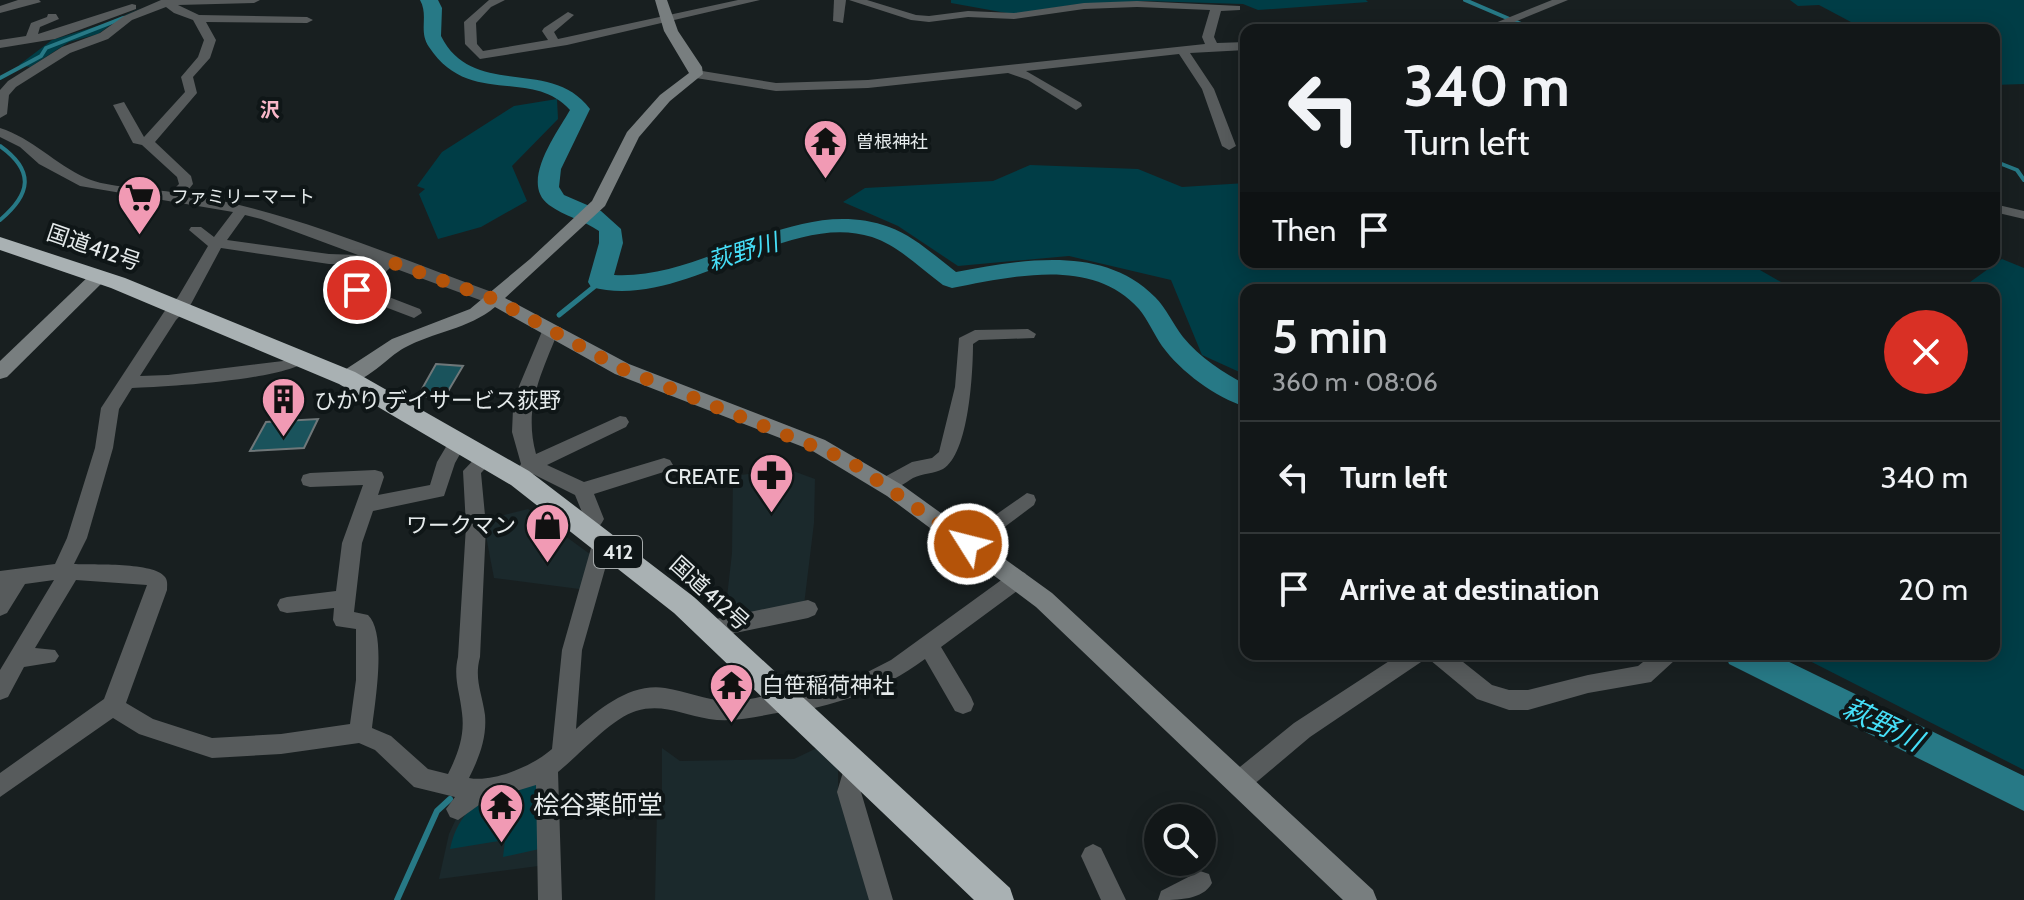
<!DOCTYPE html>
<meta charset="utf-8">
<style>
body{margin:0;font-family:Cabin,"Noto Sans JP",sans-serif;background:#1b2021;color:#f1f3f6;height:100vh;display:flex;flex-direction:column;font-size:30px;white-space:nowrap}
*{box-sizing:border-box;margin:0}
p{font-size:26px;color:#9c9fa2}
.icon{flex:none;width:44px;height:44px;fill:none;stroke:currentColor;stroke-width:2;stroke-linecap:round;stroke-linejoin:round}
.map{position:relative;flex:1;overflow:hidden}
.panel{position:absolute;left:1240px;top:284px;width:760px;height:376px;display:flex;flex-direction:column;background:#121718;border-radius:16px;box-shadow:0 4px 20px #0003,0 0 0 2px #313637}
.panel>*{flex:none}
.guide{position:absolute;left:1240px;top:24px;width:760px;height:244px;border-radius:16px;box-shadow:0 4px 20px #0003,0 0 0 2px #313637;background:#121718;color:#f1f3f6;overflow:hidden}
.buttons{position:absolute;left:1144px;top:804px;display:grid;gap:16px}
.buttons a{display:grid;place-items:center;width:72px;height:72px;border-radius:50%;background:#121718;box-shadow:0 4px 20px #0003,0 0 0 2px #313637;font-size:40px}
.pin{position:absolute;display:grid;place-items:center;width:68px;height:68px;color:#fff;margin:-34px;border:4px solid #fff;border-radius:50%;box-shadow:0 2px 8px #0007}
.me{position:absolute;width:88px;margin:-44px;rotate:306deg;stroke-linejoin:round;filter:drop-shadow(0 0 6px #0008)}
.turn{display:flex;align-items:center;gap:28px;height:168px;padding:0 32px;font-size:36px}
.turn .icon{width:104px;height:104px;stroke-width:2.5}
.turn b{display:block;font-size:56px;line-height:68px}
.then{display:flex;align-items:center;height:76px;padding:0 32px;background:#0003;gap:16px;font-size:30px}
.round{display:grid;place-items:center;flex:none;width:84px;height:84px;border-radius:42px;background:#1b2021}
.head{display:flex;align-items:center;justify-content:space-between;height:136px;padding:0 32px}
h1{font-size:48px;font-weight:600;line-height:60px}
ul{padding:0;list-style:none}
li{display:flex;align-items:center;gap:24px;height:112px;padding:0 32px;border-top:2px solid #313637}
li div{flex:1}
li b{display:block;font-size:30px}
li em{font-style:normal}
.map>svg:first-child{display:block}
.built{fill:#1b292c}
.green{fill:#003d46}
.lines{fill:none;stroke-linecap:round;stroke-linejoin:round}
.stream-far2{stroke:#277986;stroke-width:4}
.stream-far1{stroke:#277986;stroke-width:5}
.stream{stroke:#277986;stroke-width:6}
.river{fill:#277986;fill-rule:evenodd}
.building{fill:#1a535c;stroke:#6f7779;stroke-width:2}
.street{fill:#575b5c;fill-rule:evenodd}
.secondary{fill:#787e7f;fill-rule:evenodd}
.highway{fill:#a9b1b3;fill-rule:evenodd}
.route{stroke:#b45309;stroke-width:14;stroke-dasharray:0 25.2}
.labels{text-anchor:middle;stroke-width:8;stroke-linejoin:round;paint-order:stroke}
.far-poi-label{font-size:18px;fill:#e5eaeb;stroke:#0f1617;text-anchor:start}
.far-neighbourhood-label{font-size:20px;font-weight:bold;fill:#f9b7c9;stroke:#0f1617}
.shield{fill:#0f1617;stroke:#a5aaab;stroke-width:2}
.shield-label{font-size:20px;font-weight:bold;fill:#e5eaeb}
.street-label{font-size:22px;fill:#e5eaeb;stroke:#0f1617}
.poi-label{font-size:22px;fill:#e5eaeb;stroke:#0f1617;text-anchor:start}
.water-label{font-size:24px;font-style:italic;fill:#46dff8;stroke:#0f1617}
.near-poi-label{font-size:26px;fill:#e5eaeb;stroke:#0f1617;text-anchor:start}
.near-water-label{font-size:28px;font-style:italic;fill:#46dff8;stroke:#0f1617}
</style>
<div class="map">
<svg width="2024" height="900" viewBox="0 0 2024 900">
<rect width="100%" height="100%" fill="#181f20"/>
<g class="built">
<path d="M771 471H793L815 479 814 523 804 605 724 623 732 553 733 476Z"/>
<path d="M528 509 594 557 587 590 494 578 483 520Z"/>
<path d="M819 747 838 765V790L870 900H655L657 808 662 801V748L680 761 794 759Z"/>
<path d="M541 781 546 865 439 879 449 834 456 819 471 803Z"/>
</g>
<g class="green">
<path d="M951 0H1366L1368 2 1258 10 1243 4 1145 1 1072 5 1012 14 951 3Z"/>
<path d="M1790 0H2024V84L1994 85V30H1866L1819 5 1798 6Z"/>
<path d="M143 7 120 18 98 34 69 42 30 67 19 65 52 40 107 23Z"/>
<path d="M557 99 558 119 512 166 527 201 481 227 438 239 419 194 425 189 417 186 442 152 514 106Z"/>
<path d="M1030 165 1138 169 1182 187 1246 183V262H1746L1795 290H1246V375L1202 355 1171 280 1069 256 958 266 898 226 843 202 865 188 993 181Z"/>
<path d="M2002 259 2024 268V770L1796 654H1994V290H1959Z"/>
<path d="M536 784 544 848 503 857 505 840 450 849C461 799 493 796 536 784Z"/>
</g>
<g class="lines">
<g class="stream-far2">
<path d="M1465 0 1535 30"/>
<path d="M0 78 41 56 46 48 123 18"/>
<path d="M0 146C35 171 31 194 0 220"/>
<path d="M1994 161 2017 170 2024 180"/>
</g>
<path class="stream-far1" d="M559 315 600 282"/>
<path class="stream" d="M397 900 437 811 450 799"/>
<g class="river">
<path d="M420 0H438L442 8 441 36C473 100 551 56 590 109L561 169 559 187 564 195 601 211 621 229 623 243 614 275C708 280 794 193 889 227 914 236 935 256 956 272 1021 260 1103 244 1155 297 1166 308 1173 324 1183 337 1200 358 1223 372 1246 385V407C1215 397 1181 372 1162 346 1154 334 1148 320 1139 309 1092 256 1012 277 952 288L943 285C921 269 899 246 872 237 786 209 684 312 591 287L588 282 599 243V231C583 220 564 216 549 205 519 183 557 133 570 110 531 67 469 108 429 47 418 31 429 16 420 0Z"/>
<path d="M1725 654H1773L2024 776V811L1729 664Z"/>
</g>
</g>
<g class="building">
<path d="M436 364 463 366 444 398 418 396Z"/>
<path d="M318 419 304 448 250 451 266 422Z"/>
</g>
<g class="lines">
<g class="street">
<path d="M18 0H39L41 2 0 13V6Z"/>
<path d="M161 0H260L254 3 178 5 199 15 307 17 313 20 307 23 206 22 216 40 210 58 193 77 197 93 155 142 191 176 193 184 185 194C293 211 397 258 500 295L502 299 500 303H488L391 267 368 289 420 309 422 313 414 318 351 294 349 290 351 286 378 262H377L371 265 329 264 221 248 191 304 176 320 140 376 168 375 283 361 302 352 310 358C292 380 164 387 132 388L119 409 113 448 87 538 74 564C93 565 155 562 165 577 168 581 167 585 167 590L126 703 153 719 212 738 281 734 350 724 356 680V629L336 626 333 620 334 608 287 613 280 611 277 605 280 599 287 597 336 591 342 543 363 485 310 487 303 485 301 480 303 475 310 473 375 470 382 472 384 477 378 495 430 485 437 462 453 435 459 433 468 440 455 463 444 496 373 511 362 543 354 612 368 615C387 633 375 702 372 728L391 736 428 769 448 774C458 754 465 735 462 713 460 692 453 678 458 657L466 526 463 471 481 452 487 450 496 457 481 473 486 526 480 657C474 679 482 693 485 715 487 738 479 758 469 778 494 783 534 765 552 749L562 650 593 541 596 536 603 533 610 536 613 541 582 650 576 729C601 708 630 683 665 688 686 691 705 700 727 701 745 702 765 695 783 692L790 694 854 679 891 660 1011 573 1018 571 1025 573 1028 579 1025 585 941 647 971 697 974 704 971 711 963 714 955 711 925 659C879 693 844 701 790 714L783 712C758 716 734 723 709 719 683 715 663 703 636 711 612 718 579 755 558 772L562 900H538L536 785 486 800 458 820 450 817 446 809 455 797 414 787 375 750 359 743 281 754 212 758 139 734 113 718 0 797V773L104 699 147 585 76 580 35 648 55 650 59 656 55 662 24 667 8 697 0 700V670L54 580 25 584 7 613 0 616V571L55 564 67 538 95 448 101 408 164 312 178 297 208 246 189 230 191 227H201L214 237 233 212 80 186 39 164 20 147 0 137V128C32 138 55 164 86 178 108 188 147 188 171 192L179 184 177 177 142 145 133 143 113 105 124 102 144 137 185 92 181 77 198 57 204 40 193 20 174 13 166 7 132 20 108 39 70 53 16 87 9 95 7 114 0 118V90L8 81 62 47 100 33 124 16ZM245 215 261 219 358 255 329 254 227 240Z"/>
<path d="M489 0H505L491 7 476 23 477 44 483 51 548 40 542 31 544 28 568 12 574 15 554 32 558 39 738 0H760L567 45 480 59 465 44 464 22Z"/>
<path d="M834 0H846L843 23 833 21Z"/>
<path d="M849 0H867L916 15 929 16 968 11 1014 13 1084 3 1137 1 1240 6V10L1221 11 1214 37 1217 43 1246 42V50L1190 53 1214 89 1236 146 1229 150 1222 146 1202 89 1179 54 1026 71 1081 103 1082 106 1076 110 1028 80 1008 73 868 88 776 91 696 78 690 74 696 70 776 83 868 80 1205 44 1202 37 1210 10 1137 7 1084 9 1014 19 968 17 929 22 911 20Z"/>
<path d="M1552 0H1568L1495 30H1478Z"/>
<path d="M132 4 136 5V9L55 39 0 48V40L26 36 31 23 47 17 48 14H56L59 19 40 27 38 34Z"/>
<path d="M1405 23 1463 26 1469 30H1340L1346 26Z"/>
<path d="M1994 204 2024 211V219L1994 212Z"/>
<path d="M551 324 559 329C542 373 523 406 536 454L620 416 626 417 629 422 626 427 547 465 584 482 664 458 670 460 673 465 670 470 594 494 604 519C598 530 592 537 579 533L576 528 584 517 575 495 533 474C527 482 524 486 513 483L511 478 521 464 512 432 513 409 517 391 543 329Z"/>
<path d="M1028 329 1036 334 1034 338 979 340 973 344C973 372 969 454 943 469 934 474 923 473 913 478 903 484 892 494 879 490L877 485 879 480 912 462 932 458 939 452 955 387 959 338 975 330Z"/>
<path d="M1027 493 1034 495 1036 500 1034 505 975 549 968 552 961 549 958 544 961 539Z"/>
<path d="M808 600 815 603 818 609 815 615 808 618 711 638 704 635 701 629 704 623 711 620Z"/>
<path d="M1400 654H1453L1492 685 1509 690H1528L1588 675 1638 666 1653 654H1679L1675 660 1651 682 1588 693 1528 710H1509L1477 699 1430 660 1427 655 1424 660 1310 737 1246 791 1238 794 1230 791 1227 783 1230 775 1294 723Z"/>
<path d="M855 756 863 759 866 767 861 792 893 900H869L837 792 847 759Z"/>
<path d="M1093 844 1101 848 1126 900H1101L1081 856 1085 848Z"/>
<path d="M1200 871 1209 874 1212 883C1203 900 1178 900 1158 900L1161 891Z"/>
</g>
<g class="secondary">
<path d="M655 0H667L678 31 702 67 703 74 670 101 639 137 605 206 505 298 629 364 825 440 902 485 1052 593 1373 890 1377 900H1343L1036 607 887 496 811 450 615 374 495 307C469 329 433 332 404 348 387 357 361 389 340 383L338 378 340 373 392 339 470 309 530 259 592 201 627 132 660 95 689 73 664 31Z"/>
<path d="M98 272 104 273 107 277 104 281 7 377 0 379V361L92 273Z"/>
</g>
<path class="highway" d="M0 237 125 278 355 372 529 471 694 597 1010 888 1014 900H974L674 613 511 485 339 384 111 288 0 250Z"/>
</g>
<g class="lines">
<path class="route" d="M357 290 388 261 494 299 622 369 848 460 968 544"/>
</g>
<defs>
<symbol id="temple-pin" viewBox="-11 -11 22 30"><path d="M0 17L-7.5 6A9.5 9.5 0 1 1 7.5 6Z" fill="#f19ab4" stroke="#0f1617"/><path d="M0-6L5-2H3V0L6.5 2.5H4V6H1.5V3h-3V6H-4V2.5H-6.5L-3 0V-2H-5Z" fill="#111"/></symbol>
<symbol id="supermarket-pin" viewBox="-11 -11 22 30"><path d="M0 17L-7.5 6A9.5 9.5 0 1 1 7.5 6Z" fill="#f19ab4" stroke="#0f1617"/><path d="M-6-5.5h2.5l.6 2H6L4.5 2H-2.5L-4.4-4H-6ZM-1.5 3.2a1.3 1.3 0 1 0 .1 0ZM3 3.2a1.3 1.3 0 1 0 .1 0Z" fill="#111"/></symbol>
<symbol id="building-pin" viewBox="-11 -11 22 30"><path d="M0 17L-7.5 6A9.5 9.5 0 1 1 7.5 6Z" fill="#f19ab4" stroke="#0f1617"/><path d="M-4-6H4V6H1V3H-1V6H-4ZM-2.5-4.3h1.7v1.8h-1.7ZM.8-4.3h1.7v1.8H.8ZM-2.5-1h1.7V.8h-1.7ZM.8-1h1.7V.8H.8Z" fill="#111"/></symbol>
<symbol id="pharmacy-pin" viewBox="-11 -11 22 30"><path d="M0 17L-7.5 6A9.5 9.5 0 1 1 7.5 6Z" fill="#f19ab4" stroke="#0f1617"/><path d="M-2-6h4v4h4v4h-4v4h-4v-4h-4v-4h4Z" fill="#111"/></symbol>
<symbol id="shop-pin" viewBox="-11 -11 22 30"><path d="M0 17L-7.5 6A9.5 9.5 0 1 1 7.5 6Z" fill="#f19ab4" stroke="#0f1617"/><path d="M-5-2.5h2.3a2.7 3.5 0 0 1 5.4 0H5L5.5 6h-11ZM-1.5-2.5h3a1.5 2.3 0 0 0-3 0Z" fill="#111"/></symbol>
</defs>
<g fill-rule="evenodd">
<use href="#temple-pin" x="800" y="116" width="51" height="69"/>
<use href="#supermarket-pin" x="114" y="172" width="51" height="69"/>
<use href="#building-pin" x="258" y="374" width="51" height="69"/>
<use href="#pharmacy-pin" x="746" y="450" width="51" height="69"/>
<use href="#shop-pin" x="522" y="500" width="51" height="69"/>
<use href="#temple-pin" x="706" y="660" width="51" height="69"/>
<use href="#temple-pin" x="476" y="780" width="51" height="69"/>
</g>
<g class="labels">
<g class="far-poi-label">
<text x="856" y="148">曽根神社</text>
<text x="171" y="203">ファミリーマート</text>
</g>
<g class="far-neighbourhood-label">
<text x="270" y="117">沢</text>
</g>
<rect class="shield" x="594" y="536" width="48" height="32" rx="6"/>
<g class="shield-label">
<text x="618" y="559">412</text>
</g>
<g class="street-label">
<text transform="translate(94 247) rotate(19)" y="8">国道412号</text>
<text transform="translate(710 593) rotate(42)" y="8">国道412号</text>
</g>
<g class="poi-label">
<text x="314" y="408">ひかり デイサービス荻野</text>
<text x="740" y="484" text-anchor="end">CREATE</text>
<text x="516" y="533" text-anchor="end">ワークマン</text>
<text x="762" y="693">白笹稲荷神社</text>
</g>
<g class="water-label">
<text transform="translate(743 252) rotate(-17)" y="8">萩野川</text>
</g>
<g class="near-poi-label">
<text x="533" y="814">桧谷薬師堂</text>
</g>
<g class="near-water-label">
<text transform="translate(1883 724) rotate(26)" y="10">萩野川</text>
</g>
</g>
</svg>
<div class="buttons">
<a><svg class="icon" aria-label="search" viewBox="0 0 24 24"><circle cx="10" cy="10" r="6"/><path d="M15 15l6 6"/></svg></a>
</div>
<div class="pin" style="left:357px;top:290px;background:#d93025"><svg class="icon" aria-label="arrive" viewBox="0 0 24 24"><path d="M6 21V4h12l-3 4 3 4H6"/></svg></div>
<svg class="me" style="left:968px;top:544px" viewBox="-20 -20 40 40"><circle r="17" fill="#b45309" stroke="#fff" stroke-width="3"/><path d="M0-11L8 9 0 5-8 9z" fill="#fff"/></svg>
<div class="guide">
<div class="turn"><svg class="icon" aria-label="left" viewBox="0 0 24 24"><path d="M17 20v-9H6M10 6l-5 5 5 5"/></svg><div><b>340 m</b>Turn left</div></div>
<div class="then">Then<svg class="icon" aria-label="arrive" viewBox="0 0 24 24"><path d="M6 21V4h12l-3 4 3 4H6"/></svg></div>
</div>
<section class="panel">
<div class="head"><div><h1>5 min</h1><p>360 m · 08:06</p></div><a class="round" style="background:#d93025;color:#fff"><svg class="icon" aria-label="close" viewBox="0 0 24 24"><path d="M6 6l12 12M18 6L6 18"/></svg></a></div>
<ul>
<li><svg class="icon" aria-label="left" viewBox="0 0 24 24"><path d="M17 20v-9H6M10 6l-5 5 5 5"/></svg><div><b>Turn left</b></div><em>340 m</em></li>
<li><svg class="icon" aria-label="arrive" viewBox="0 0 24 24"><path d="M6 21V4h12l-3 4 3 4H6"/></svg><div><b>Arrive at destination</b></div><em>20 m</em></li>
</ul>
</section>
</div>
